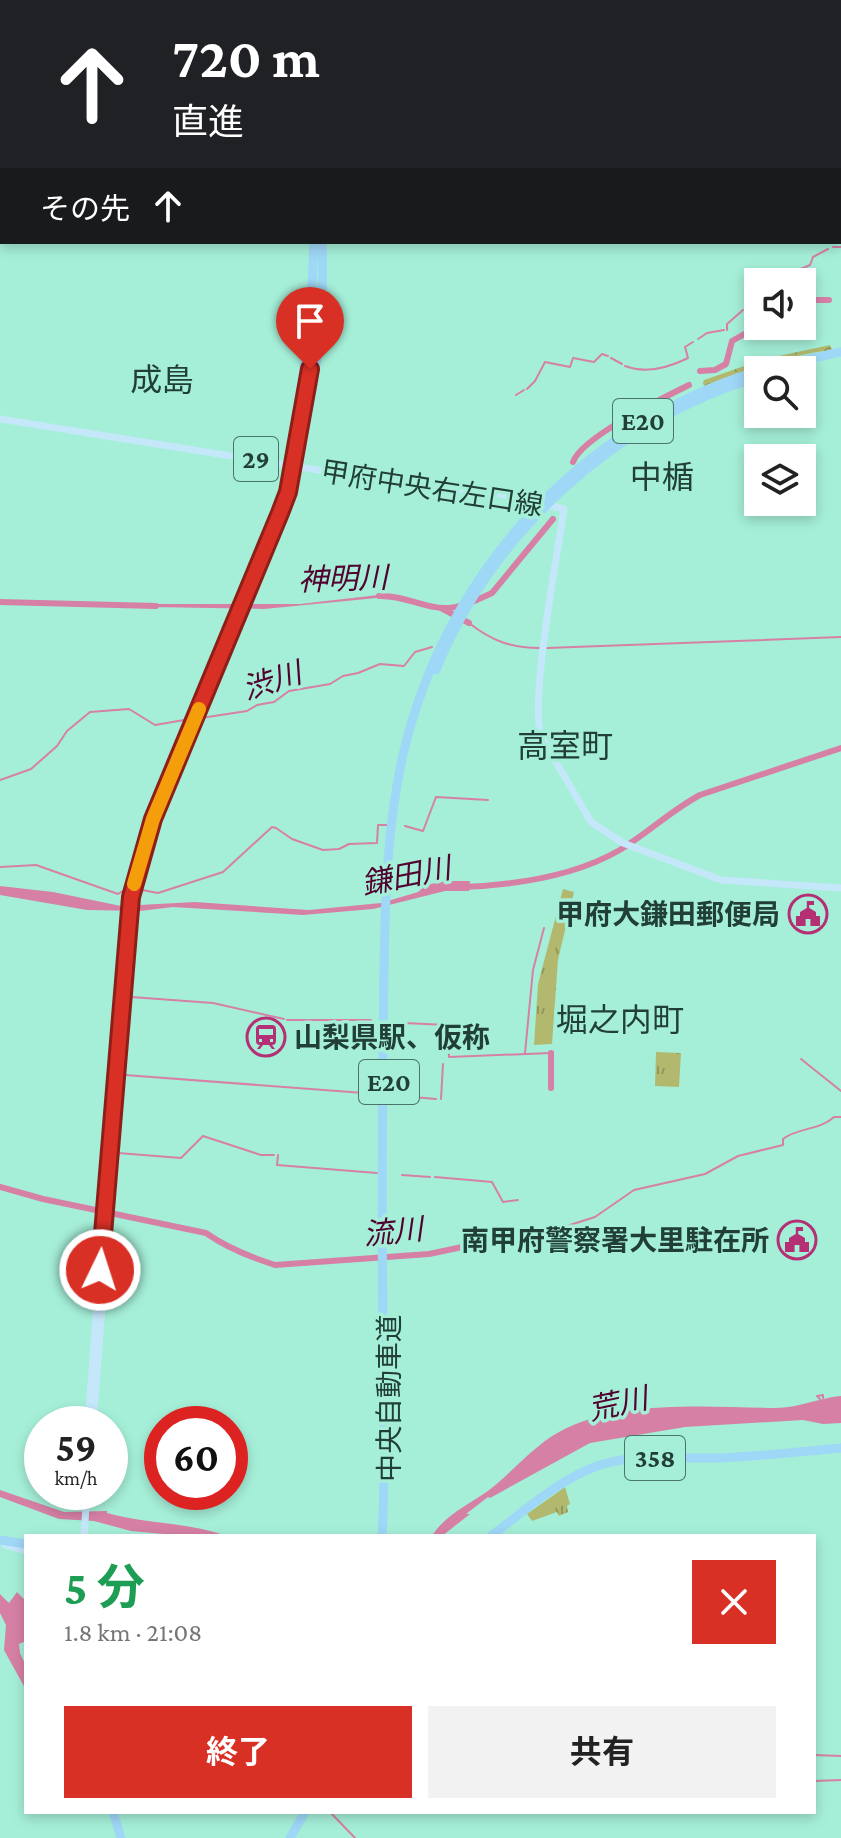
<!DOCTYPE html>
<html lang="ja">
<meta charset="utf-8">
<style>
body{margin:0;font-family:"Crimson Pro","Noto Sans JP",serif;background:#f2f2f2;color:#222;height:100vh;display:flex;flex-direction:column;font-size:30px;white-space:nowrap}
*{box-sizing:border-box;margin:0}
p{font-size:26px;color:#767676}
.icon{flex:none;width:44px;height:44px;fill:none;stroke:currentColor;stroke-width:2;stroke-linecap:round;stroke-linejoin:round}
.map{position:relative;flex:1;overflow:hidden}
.drawer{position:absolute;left:24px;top:1534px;width:792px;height:280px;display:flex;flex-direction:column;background:#fff;border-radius:0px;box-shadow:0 4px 12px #0003}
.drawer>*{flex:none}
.guide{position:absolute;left:0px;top:0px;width:842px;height:244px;box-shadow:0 4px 12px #0003;background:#202124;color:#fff;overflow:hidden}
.controls{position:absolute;left:744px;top:268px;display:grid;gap:16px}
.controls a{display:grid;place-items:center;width:72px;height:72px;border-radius:0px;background:#fff;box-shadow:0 4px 12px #0003;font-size:40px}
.speed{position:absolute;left:24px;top:1406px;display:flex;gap:16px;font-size:40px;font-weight:700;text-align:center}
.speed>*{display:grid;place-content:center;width:104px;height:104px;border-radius:50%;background:#fff;box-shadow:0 4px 12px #0003;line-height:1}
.speed small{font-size:20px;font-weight:400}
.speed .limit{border:12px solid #d22;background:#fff;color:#111}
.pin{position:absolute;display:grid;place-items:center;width:68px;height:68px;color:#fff;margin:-82px -34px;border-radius:50% 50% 50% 0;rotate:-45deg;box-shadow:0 0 8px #0007}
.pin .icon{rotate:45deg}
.me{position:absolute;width:88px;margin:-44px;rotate:4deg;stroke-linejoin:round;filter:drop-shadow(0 0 6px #0008)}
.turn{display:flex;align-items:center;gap:28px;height:168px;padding:0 40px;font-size:36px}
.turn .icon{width:104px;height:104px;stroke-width:2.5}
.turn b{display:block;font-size:56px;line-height:68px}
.then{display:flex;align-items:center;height:76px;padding:0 40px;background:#0003;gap:16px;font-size:30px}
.round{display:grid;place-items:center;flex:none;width:84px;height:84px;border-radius:0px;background:#f2f2f2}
.head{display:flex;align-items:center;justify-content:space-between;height:136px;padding:0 40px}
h1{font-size:48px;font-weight:700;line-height:60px;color:#1e9e55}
.primary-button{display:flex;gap:16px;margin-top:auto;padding:16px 40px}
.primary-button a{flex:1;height:92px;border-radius:0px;background:#d93025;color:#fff;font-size:32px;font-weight:700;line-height:92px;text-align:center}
.primary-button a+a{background:#f2f2f2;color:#222}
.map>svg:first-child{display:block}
.grass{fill:url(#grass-tufts)}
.forest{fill:url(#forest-crowns)}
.water{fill:#d680a5}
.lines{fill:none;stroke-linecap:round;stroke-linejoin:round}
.stream{stroke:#d680a5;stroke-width:2}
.river{stroke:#d680a5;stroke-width:6}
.major{stroke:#c5e7fa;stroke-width:7}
.highway{stroke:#9fd7f7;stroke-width:9}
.route-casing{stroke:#8d1f18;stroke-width:20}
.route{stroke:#d93025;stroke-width:14}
.slow{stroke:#f59e0b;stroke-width:14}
.labels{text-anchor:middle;stroke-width:7;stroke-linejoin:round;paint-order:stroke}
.shield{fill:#a5efd8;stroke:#497467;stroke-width:2}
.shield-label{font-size:26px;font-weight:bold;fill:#213f36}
.street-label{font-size:28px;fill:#213f36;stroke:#a5efd8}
.poi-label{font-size:28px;font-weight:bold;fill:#213f36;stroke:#a5efd8;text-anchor:end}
.water-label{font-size:30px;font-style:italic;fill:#51022f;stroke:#a5efd8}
.quarter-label{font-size:32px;fill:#213f36;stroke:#a5efd8}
</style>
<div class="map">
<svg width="841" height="1838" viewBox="0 0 841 1838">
<defs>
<pattern id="grass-tufts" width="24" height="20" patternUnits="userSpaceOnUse" patternTransform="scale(2)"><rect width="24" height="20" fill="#b2b96f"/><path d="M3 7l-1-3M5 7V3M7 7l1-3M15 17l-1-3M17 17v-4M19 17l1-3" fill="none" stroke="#90985c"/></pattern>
<pattern id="forest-crowns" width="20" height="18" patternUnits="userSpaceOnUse" patternTransform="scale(2)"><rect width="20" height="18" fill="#b2b96f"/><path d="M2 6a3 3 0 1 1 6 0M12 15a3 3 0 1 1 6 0" fill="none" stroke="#90985c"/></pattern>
</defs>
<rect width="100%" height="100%" fill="#a5efd8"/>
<g class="grass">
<path d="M563 889 574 892 558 960 552 1044 534 1045 538 984Z"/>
<path d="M656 1052 681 1053 679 1087 655 1086Z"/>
<path d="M565 1487 570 1504 567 1506 568 1512 559 1516 557 1512 532 1521 527 1514Z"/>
</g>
<path class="forest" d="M830 345 832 350C788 355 746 370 704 386L703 383 704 380 765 359Z"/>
<g class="water">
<path d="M387 594V597L264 609 150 607V604H300Z"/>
<path d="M445 881H470L469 891H445L373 909 303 915 173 907 140 911 87 910 0 895V886L53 892 121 906 195 902 309 910 381 903 418 892 426 885Z"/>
<path d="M841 1396V1423L823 1424 803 1420 685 1427 590 1443 490 1498 488 1497 466 1514H470L442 1536H432C446 1513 473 1503 493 1487 514 1470 535 1445 559 1432 618 1399 710 1407 775 1408 799 1408 818 1398 841 1396Z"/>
<path d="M0 1490 64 1512 107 1511V1513C147 1524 187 1522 227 1536H185L131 1531 94 1521 59 1519 0 1497Z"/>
<path d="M17 1592 26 1601V1641L19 1644 20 1653 26 1666V1690L4 1650 6 1625 0 1613V1594L9 1603Z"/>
</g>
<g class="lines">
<g class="stream">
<path d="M833 247H841"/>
<path d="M770 282 810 265 813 257 828 249"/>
<path d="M745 308 758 294"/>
<path d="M727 330V324L743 310"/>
<path d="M698 339 707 333 724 330"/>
<path d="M611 358 622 364"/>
<path d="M625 366C646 374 668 368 688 358L685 347 693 342"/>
<path d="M527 389 535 381 545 362 570 367 573 358 594 362 602 354 608 356"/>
<path d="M516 395 524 390"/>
<path d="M469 623C492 641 511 648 540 648"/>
<path d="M547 648 841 637"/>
<path d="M201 718 247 711 257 705 274 702 289 691 330 684 343 676 358 673 380 664 404 666 415 652 432 647"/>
<path d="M0 780 31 769 57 746 67 731 90 712 129 709 155 725 190 719"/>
<path d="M405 826 423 831 436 797 488 800"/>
<path d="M0 867 36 865 118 894 126 889"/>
<path d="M142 890 158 893 223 872 272 827 276 828 292 839 323 850 339 849 349 844 377 843 378 825H387"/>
<path d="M131 997 213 1003 284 1019"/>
<path d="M287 1020H371"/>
<path d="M403 1023 448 1025 449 1057 551 1053"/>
<path d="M525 1053 533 970 544 928"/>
<path d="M801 1059 841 1091"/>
<path d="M125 1075 377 1094"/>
<path d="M401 1096 436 1099"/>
<path d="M441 1099 443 1064"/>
<path d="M118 1153 181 1158 203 1136 261 1155H274"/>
<path d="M278 1155 277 1165 377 1173"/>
<path d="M402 1175 430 1177"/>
<path d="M435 1177 492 1182 503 1202 518 1200"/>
<path d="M518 1239H526L595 1217 634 1190 705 1174 738 1156 783 1145V1139C798 1127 819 1131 834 1117H841"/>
<path d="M820 1399 817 1396 823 1395V1398"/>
<path d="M814 1755 841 1756"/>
<path d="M814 1781 841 1780"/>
<path d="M330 1812 355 1838"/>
</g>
<g class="river">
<path d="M292 0V2"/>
<path d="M0 141H2"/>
<path d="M840 202H841"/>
<path d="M802 305 810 300H829"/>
<path d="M700 371 715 370 726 364 732 341 748 332 755 325"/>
<path d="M573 462C582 437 663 398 689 385"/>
<path d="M379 596C403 595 421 607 442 608 459 609 477 600 492 593L553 519"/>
<path d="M0 602 156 606"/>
<path d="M441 608 469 623"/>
<path d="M463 887C513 885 574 876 618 851 647 834 670 811 700 795L841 748"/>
<path d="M551 1088V1053"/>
<path d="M0 1187 43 1199 206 1233C227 1248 250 1257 275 1265L429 1254 500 1239H518"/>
</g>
<g class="major">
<path d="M0 419 399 483 497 493 564 509C558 552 528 707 542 738L591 822 623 843 721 880 841 888"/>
<path d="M118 1026 124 959"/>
<path d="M103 1230 117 1043"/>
<path d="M88 1424 98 1290"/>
<path d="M93 1424 126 996"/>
<path d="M84 1536 87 1492"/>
<path d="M5 1545 26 1551"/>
</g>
<g class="highway">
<path d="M299 0V2"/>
<path d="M760 370 841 352"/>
<path d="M300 393 310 328 314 242"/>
<path d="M436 670C492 532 616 420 758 377"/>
<path d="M131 897C162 771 227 656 273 535 308 442 326 341 322 242"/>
<path d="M126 1000 129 936 136 891"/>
<path d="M382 1536C386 1474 383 1411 383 1349 382 1246 382 1144 383 1041 385 946 382 848 403 755 445 573 580 426 758 371"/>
<path d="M491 1536C523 1512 555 1483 592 1468 632 1452 677 1459 719 1458 760 1456 801 1452 841 1448"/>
<path d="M0 1540 26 1544"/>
<path d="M113 1812 121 1838"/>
<path d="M290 1838 305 1812"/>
</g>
</g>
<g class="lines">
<defs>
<path id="route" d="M100 1270 131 897 153 819 280 513 288 492 310 369"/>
</defs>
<use href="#route" class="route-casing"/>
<use href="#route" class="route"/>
<path class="slow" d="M134 884 153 819 199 709"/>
</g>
<defs>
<symbol id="civic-ring" viewBox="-11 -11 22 22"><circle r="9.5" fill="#a5efd8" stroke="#b42f74" stroke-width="1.5"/><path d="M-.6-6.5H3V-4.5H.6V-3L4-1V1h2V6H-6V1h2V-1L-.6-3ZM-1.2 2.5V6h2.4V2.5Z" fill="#b42f74"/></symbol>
<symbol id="station-ring" viewBox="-11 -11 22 22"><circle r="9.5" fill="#a5efd8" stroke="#b42f74" stroke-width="1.5"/><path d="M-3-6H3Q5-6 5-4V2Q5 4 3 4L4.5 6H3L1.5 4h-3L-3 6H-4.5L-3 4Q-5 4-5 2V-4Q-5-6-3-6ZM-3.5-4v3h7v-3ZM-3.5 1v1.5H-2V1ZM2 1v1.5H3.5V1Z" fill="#b42f74"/></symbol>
</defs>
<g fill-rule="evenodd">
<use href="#civic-ring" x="786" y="892" width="44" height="44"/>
<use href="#station-ring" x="244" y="1015" width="44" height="44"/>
<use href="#civic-ring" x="775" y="1218" width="44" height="44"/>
</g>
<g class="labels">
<g class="shield">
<rect x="613" y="399" width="60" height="44" rx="6"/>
<rect x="234" y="437" width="44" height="44" rx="6"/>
<rect x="359" y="1060" width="60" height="44" rx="6"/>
<rect x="625" y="1436" width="60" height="44" rx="6"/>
</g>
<g class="shield-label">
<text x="643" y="430">E20</text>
<text x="256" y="468">29</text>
<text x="389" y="1091">E20</text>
<text x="655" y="1467">358</text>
</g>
<g class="street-label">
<text transform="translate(432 488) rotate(9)" y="10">甲府中央右左口線</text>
<text transform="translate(389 1398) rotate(-90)" y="10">中央自動車道</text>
</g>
<g class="poi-label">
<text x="780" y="924">甲府大鎌田郵便局</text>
<text x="294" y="1047" text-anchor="start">山梨県駅、仮称</text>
<text x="769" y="1250">南甲府警察署大里駐在所</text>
</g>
<g class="water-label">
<text transform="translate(343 579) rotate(-2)" y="10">神明川</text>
<text transform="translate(272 681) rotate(-18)" y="10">渋川</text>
<text transform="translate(406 876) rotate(-11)" y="10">鎌田川</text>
<text transform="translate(393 1232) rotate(-6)" y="10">流川</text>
<text transform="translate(618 1404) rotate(-12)" y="10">荒川</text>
</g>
<g class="quarter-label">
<text x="162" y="391">成島</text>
<text x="662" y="488">中楯</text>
<text x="565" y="757">高室町</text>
<text x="620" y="1031">堀之内町</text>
</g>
</g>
</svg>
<div class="controls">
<a><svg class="icon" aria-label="sound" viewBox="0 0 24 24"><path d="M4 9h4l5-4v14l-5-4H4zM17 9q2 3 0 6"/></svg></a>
<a><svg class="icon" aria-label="search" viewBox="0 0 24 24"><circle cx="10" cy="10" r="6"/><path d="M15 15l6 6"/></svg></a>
<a><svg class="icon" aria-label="layers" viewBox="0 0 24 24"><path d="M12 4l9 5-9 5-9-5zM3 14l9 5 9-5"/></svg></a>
</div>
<div class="speed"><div>59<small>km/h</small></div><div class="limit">60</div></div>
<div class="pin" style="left:310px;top:369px;background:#d93025"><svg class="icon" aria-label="arrive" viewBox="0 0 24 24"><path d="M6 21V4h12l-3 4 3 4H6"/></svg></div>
<svg class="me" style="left:100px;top:1270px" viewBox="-20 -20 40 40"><circle r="17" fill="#d93025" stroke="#fff" stroke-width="3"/><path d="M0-11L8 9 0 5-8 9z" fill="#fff"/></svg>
<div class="guide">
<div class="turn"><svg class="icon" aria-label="ahead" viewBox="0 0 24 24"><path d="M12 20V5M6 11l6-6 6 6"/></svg><div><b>720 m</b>直進</div></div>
<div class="then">その先<svg class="icon" aria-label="ahead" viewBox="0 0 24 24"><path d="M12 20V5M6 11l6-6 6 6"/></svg></div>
</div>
<section class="drawer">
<div class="head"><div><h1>5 分</h1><p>1.8 km · 21:08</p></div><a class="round" style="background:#d93025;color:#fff"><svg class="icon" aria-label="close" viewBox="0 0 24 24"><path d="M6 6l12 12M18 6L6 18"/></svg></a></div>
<div class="primary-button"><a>終了</a><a>共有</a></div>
</section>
</div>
